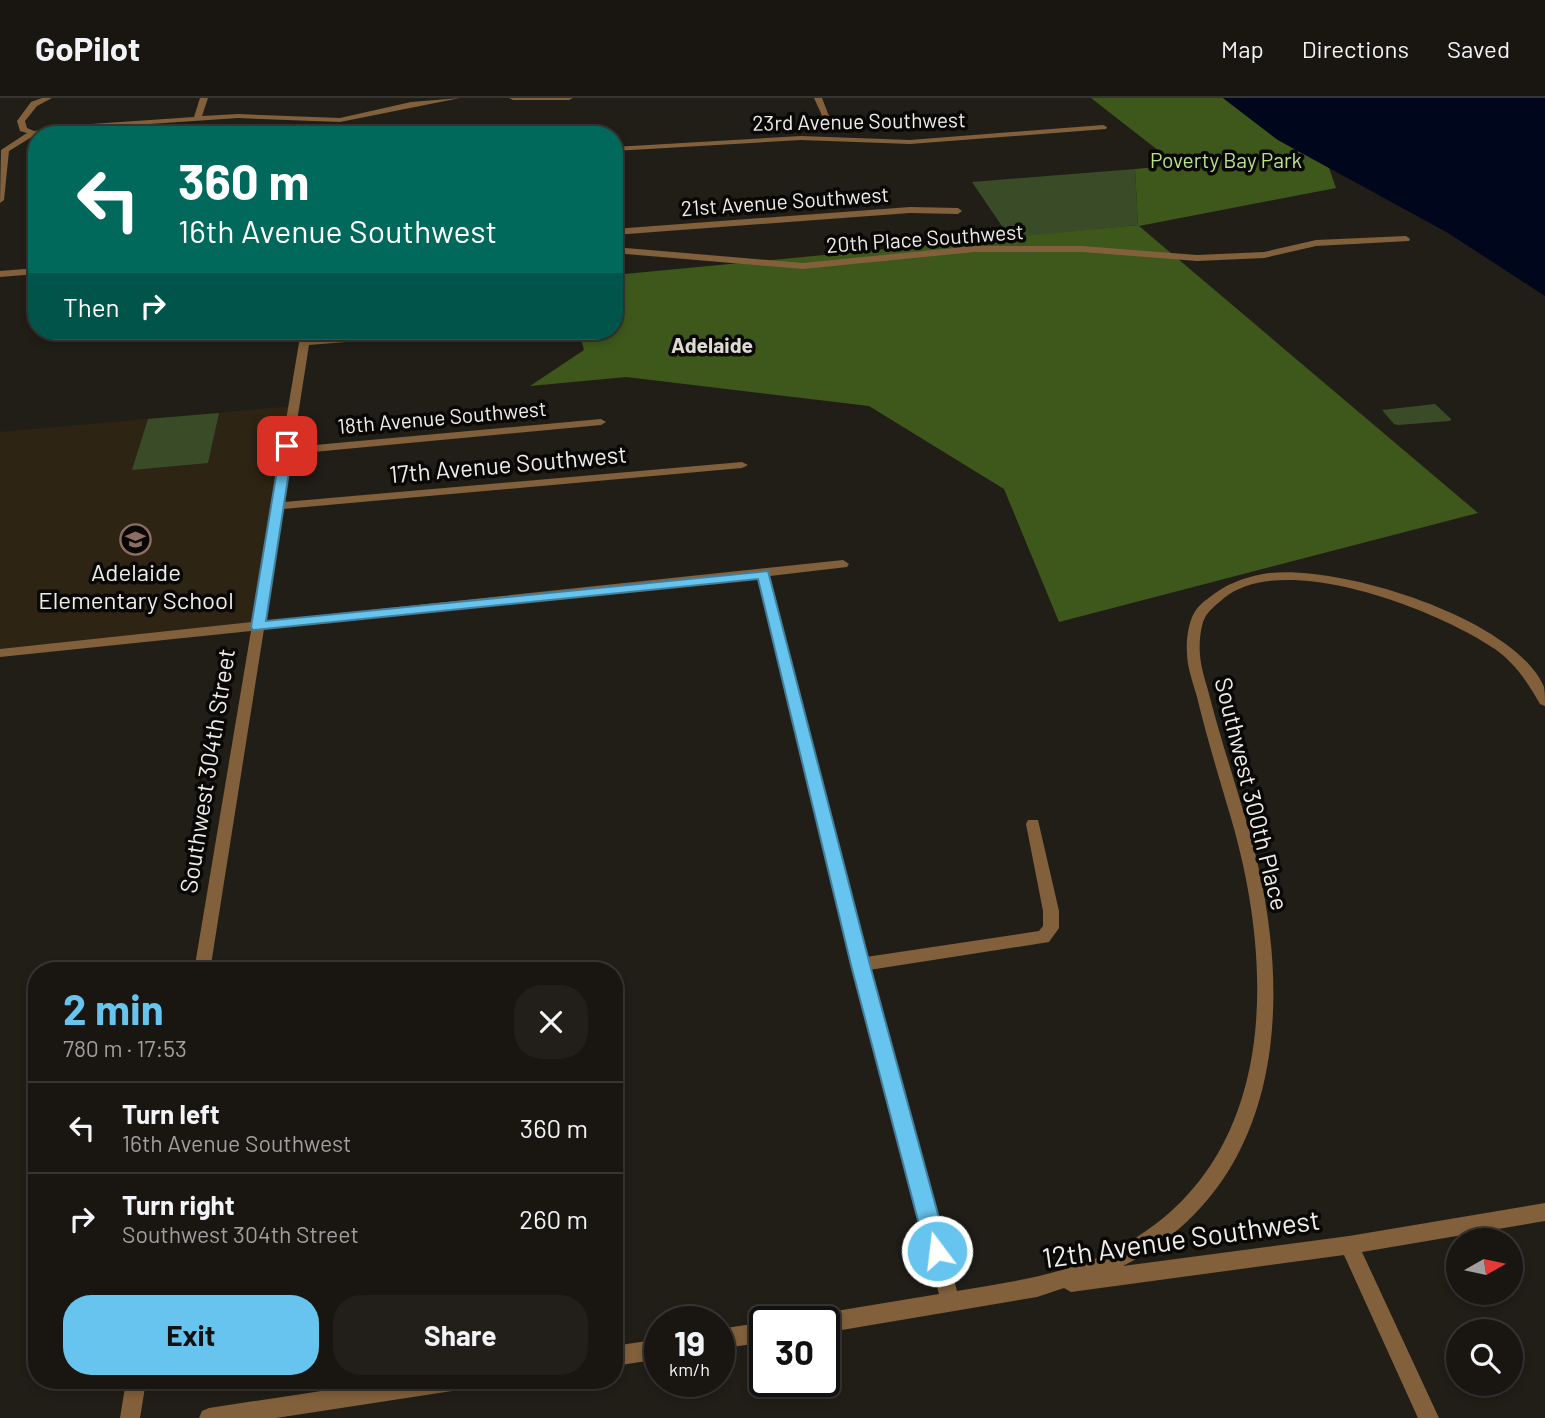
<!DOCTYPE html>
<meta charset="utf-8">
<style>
body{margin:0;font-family:Barlow,sans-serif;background:#221f1b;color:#f1f3f6;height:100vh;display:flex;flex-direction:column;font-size:26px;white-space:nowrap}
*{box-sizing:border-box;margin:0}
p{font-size:23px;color:#9f9f9f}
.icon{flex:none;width:38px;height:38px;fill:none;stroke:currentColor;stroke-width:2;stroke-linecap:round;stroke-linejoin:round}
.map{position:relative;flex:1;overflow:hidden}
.side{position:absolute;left:28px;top:864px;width:595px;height:427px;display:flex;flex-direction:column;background:#191612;border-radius:28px;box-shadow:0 4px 10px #0003,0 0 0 2px #373532}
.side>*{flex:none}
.hud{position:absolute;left:28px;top:28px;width:595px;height:214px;border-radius:28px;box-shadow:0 4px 10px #0003,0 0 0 2px #373532;background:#00695c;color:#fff;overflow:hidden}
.needle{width:46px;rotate:81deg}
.controls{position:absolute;left:1446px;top:1130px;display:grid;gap:14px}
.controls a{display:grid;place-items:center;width:77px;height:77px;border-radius:50%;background:#191612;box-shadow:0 4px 10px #0003,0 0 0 2px #373532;font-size:35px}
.speed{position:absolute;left:644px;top:1208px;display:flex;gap:14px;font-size:35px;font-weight:700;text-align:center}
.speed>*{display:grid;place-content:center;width:91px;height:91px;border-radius:50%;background:#191612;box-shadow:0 4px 10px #0003,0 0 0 2px #373532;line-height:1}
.speed small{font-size:18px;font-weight:400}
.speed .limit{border:4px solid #111;border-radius:10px;background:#fff;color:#111}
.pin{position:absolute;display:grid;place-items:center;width:60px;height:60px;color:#fff;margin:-30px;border-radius:14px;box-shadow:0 4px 10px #0006}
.me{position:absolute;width:77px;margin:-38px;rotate:345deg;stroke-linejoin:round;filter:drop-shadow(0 0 5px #0008)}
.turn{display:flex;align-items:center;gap:24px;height:147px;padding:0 35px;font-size:32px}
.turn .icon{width:91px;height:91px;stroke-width:2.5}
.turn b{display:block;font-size:49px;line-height:60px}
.then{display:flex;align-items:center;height:66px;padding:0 35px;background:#0003;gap:14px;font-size:26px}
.round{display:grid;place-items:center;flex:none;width:74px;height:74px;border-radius:28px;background:#221f1b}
.head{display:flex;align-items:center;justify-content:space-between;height:119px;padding:0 35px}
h1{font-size:42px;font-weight:700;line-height:52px;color:#67c4ef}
.button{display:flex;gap:14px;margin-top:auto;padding:14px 35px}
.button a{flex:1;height:80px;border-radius:28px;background:#67c4ef;color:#111;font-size:28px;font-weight:700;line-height:80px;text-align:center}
.button a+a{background:#221f1b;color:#f1f3f6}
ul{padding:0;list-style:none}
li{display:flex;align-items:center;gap:21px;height:91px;padding:0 35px;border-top:2px solid #373532}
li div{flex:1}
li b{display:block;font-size:26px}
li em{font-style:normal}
header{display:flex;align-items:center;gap:42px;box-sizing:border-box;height:98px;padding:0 35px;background:#191612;border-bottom:2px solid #373532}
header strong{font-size:33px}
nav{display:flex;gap:38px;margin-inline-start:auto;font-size:24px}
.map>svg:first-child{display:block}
.education{fill:#2d2414}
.green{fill:#3a4c27}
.forest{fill:#3e581c}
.water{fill:#00061c}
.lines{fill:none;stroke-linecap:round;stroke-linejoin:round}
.minor{fill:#82603b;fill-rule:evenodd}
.route{fill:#67c4ef;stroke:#437f9b;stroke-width:2}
.labels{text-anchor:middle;stroke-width:7;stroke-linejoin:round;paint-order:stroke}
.far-street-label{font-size:21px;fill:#efede9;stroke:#090806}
.far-park-label{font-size:21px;fill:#b8e28b;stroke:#090806}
.far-neighbourhood-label{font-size:21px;font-weight:bold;fill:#dddad1;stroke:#090806}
.street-label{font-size:24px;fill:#efede9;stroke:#090806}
.poi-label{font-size:24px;fill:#efede9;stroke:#090806}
.near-street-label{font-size:28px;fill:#efede9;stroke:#090806}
</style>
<header>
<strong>GoPilot</strong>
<nav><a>Map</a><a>Directions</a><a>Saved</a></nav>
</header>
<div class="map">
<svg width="1545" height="1320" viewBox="0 0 1545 1320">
<rect width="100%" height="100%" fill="#211e18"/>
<path class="education" d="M294 308 258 529 0 555V334Z"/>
<g class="green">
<path d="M1135 71 1138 127 1010 140 972 84Z"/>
<path d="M1435 306 1451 321 1450 323 1398 327 1394 326 1382 312Z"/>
<path d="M219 315 208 365 132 372 148 321Z"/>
</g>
<path class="forest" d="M1091 0H1223L1278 42 1329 70 1336 90 1139 128 1478 415 1059 524 1004 391 869 308 626 279 530 288 584 252 579 233H614V177L1138 127 1135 71 1177 67Z"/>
<path class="water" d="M1223 0H1545V198L1448 135 1278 42Z"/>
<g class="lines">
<g class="minor">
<path d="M42 0H52L37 8 25 23 27 30 34 33 91 26 194 19 200 0H208L202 18 238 16 340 20 411 4 460 0 340 24 238 20 91 30 35 37 9 53 4 102 0 105 1 52 27 35 20 33 17 23 31 4Z"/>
<path d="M509 0H573L569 2H513Z"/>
<path d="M814 0H822L832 26 825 24Z"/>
<path d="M1103 27 1107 29 1106 31 910 46 801 42 614 53V49L801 38 910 42Z"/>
<path d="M910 109 958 110 962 113 958 116 910 115 614 137V131Z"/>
<path d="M1406 138 1410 141 1409 143 1316 148 1264 160 1197 163 1082 154H974L803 171 614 155V149L803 165 974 148H1082L1197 157 1264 154 1316 142Z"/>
<path d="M37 170V176L0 179V173Z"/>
<path d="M301 233H311L310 241 410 233H450L445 236 309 247 293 349 601 321 606 324 601 327 292 356 284 404 742 364 748 367 742 370 283 411 265 523 843 462 849 466 847 469 770 478 866 859 1039 833 1043 828V813L1026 726 1028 722H1038L1059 813V830L1049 844 869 872 957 1193C1009 1184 1064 1177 1112 1153 1282 1069 1276 866 1228 710 1217 673 1206 636 1197 599 1193 585 1187 569 1187 555 1186 543 1188 528 1193 517 1197 509 1203 504 1210 499 1226 486 1243 480 1263 476 1333 464 1514 519 1544 589 1545 595 1545 602 1545 608L1540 606C1528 585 1515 565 1495 551 1440 513 1284 451 1224 500 1215 508 1207 513 1203 524 1200 534 1199 547 1200 557 1201 572 1207 587 1210 600 1220 638 1232 675 1243 712 1294 873 1297 1080 1123 1168L1349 1138 1545 1105V1123L1362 1154 1439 1320H1418L1344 1157 1071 1194 1064 1190 1037 1199 824 1235V1223H815L817 1218 824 1215 939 1196 852 867 759 479 264 531 210 873H194L251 533 0 559V551L252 524Z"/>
<path d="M765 1224V1244L719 1251V1231Z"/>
<path d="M660 1241V1261L614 1268V1248Z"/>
<path d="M126 1283H146L140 1320H120Z"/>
<path d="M387 1283H462L459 1290 452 1293 276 1320H199L202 1313 209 1310Z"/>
</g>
</g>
<path class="route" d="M287 344 293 348 266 523 768 473 870 867 948 1153 945 1160 937 1164 930 1160 926 1153 851 867 758 481 253 532 251 529 281 348Z"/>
<defs>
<symbol id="school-ring" viewBox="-11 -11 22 22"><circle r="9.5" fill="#090806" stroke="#8d6e63" stroke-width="1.5"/><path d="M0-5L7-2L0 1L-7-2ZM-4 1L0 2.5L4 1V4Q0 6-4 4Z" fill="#8d6e63"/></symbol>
</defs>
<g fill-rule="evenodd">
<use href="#school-ring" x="118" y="424" width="35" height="35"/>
</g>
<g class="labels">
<g class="far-street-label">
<text transform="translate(859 24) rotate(-1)" y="7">23rd Avenue Southwest</text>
<text transform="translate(785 104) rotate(-4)" y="7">21st Avenue Southwest</text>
<text transform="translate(925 141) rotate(-4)" y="7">20th Place Southwest</text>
<text transform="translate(442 320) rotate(-5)" y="7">18th Avenue Southwest</text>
</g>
<g class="far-park-label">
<text x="1226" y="70">Poverty Bay Park</text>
</g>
<g class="far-neighbourhood-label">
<text x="712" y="255">Adelaide</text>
</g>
<g class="street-label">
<text transform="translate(508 367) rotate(-5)" y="8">17th Avenue Southwest</text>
<text transform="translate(208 673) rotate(-81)" y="8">Southwest 304th Street</text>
<text transform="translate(1251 696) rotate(76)" y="8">Southwest 300th Place</text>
</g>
<g class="poi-label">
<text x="136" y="483">Adelaide<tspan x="136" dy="28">Elementary School</tspan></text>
</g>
<g class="near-street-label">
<text transform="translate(1181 1141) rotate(-8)" y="10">12th Avenue Southwest</text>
</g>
</g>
</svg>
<div class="controls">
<a><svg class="needle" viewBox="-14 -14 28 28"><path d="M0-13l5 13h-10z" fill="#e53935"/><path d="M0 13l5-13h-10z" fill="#9f9f9f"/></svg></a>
<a><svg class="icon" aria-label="search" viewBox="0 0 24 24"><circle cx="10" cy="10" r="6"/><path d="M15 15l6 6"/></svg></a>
</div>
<div class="speed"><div>19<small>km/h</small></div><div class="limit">30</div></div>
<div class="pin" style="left:287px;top:348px;background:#d93025"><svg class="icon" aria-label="arrive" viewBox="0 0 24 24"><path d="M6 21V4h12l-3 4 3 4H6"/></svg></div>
<svg class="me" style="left:937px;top:1153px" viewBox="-20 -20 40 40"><circle r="17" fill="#67c4ef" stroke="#fff" stroke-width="3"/><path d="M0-11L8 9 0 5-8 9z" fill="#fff"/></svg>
<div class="hud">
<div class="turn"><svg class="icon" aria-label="left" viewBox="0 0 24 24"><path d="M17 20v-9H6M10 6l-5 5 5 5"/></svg><div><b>360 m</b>16th Avenue Southwest</div></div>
<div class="then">Then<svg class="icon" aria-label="right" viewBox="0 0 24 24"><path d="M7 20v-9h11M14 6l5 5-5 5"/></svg></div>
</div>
<section class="side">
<div class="head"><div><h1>2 min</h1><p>780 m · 17:53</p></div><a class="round"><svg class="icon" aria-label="close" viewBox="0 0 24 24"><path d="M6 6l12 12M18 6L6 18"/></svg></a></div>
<ul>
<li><svg class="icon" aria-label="left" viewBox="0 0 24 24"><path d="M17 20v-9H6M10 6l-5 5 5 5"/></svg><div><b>Turn left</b><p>16th Avenue Southwest</p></div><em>360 m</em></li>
<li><svg class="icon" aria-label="right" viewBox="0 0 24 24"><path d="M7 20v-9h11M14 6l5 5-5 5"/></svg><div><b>Turn right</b><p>Southwest 304th Street</p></div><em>260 m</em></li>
</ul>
<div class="button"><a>Exit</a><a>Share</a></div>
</section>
</div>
